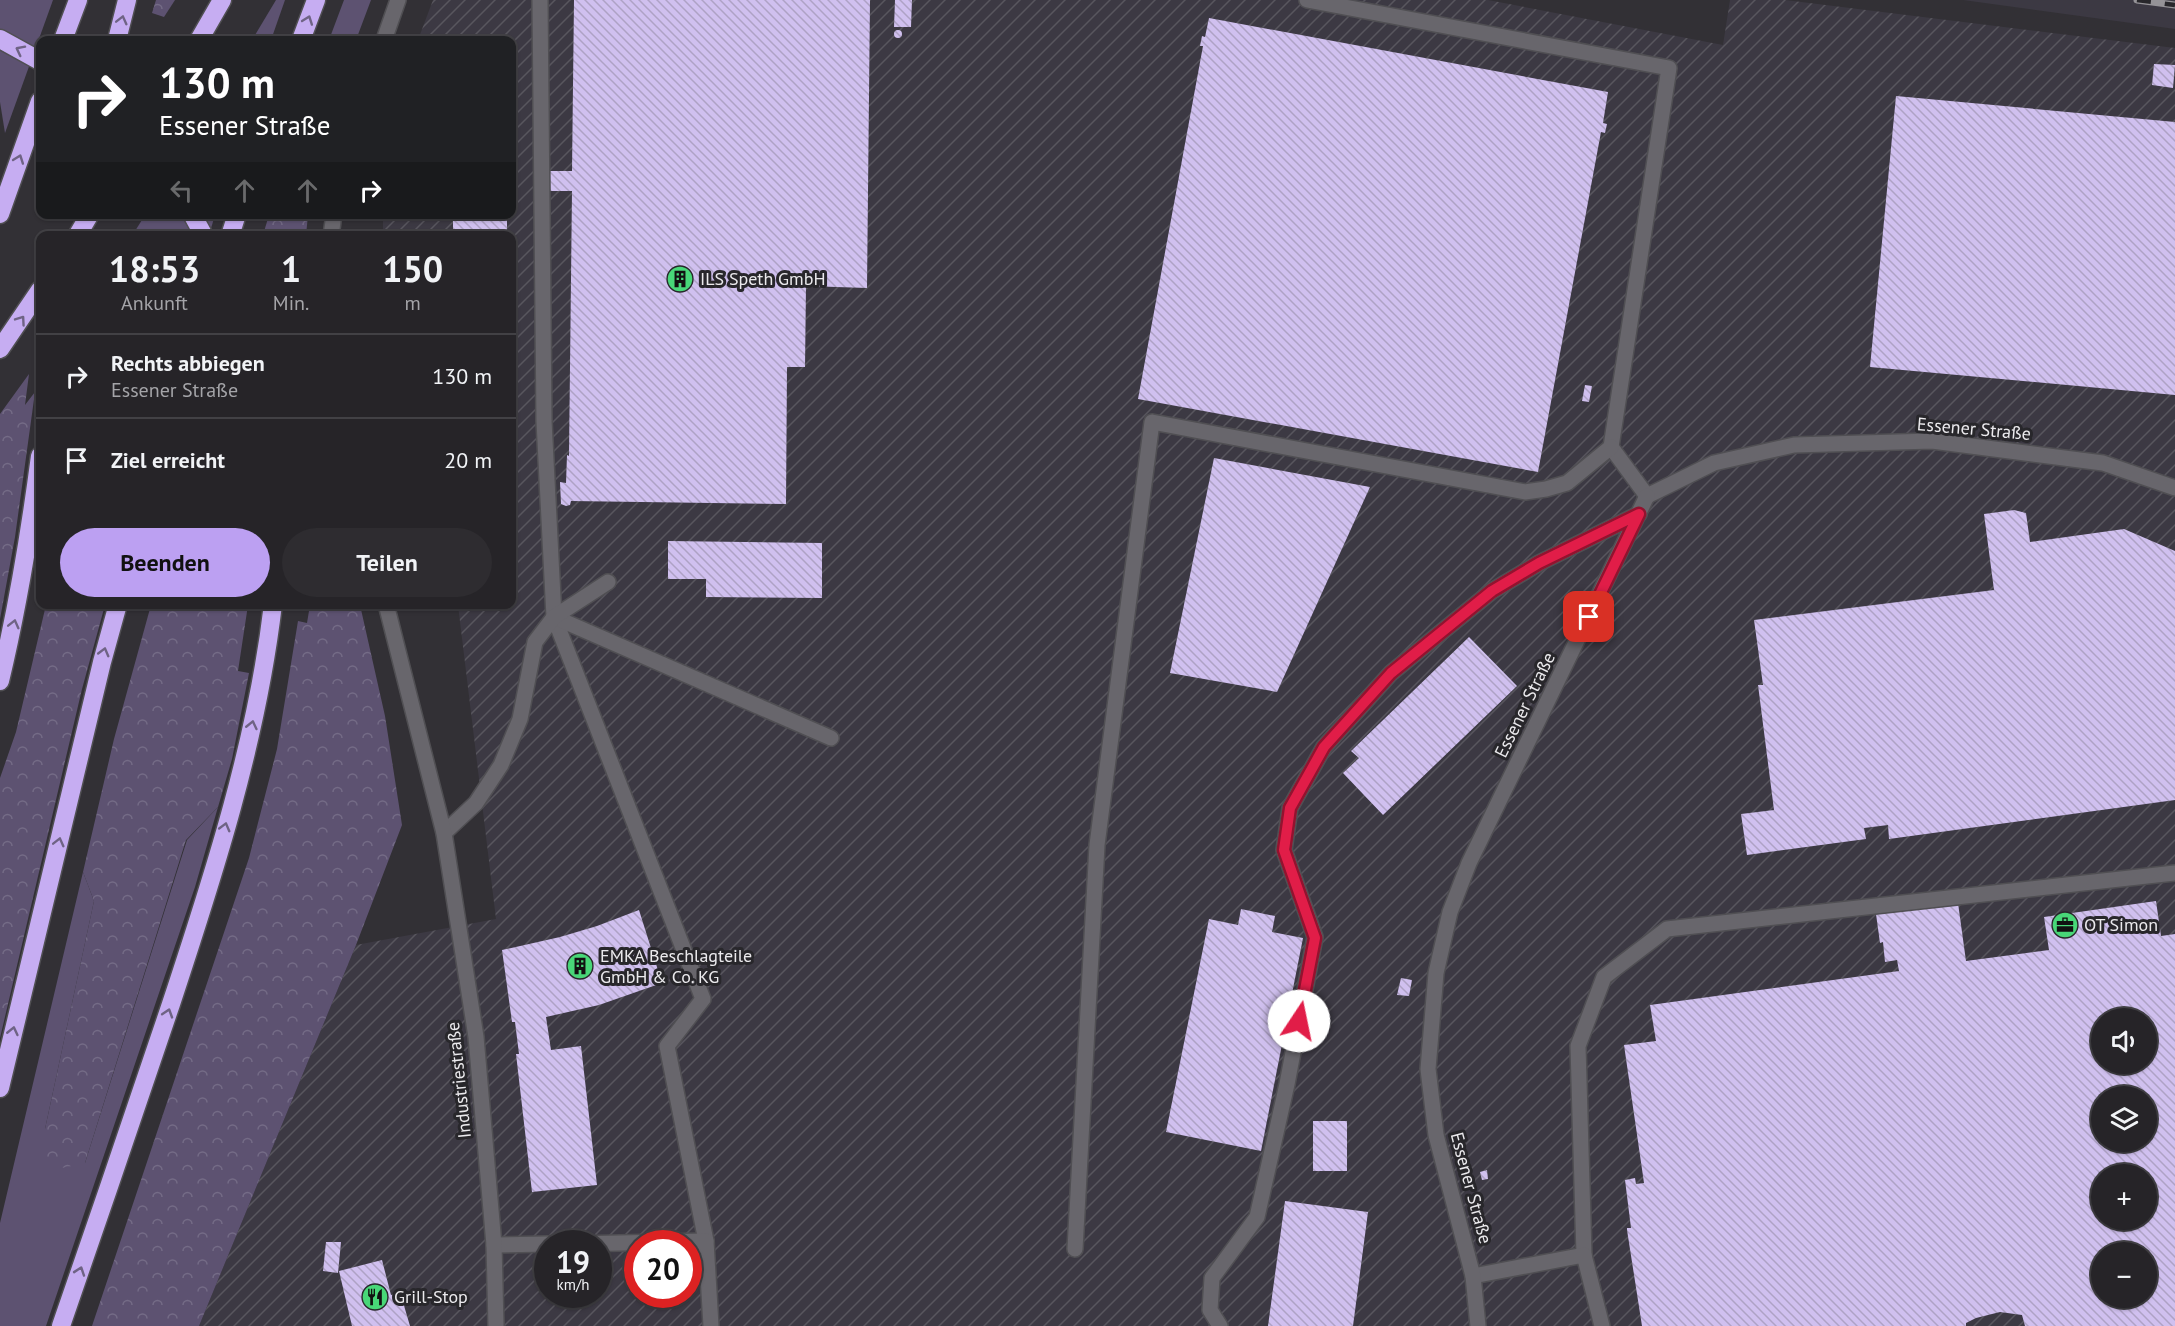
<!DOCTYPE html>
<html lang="de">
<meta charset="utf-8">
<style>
body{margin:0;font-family:"PT Sans",sans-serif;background:#2e2c30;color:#f1f3f6;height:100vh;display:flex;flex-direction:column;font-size:22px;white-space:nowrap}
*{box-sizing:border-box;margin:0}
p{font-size:20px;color:#a4a4a8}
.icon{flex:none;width:33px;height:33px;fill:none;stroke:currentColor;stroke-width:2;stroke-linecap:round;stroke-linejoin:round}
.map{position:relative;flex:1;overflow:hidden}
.panel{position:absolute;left:36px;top:231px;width:480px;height:378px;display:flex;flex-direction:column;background:#262428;border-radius:12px;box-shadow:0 2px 4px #0004,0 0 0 2px #424145}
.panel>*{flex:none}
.guide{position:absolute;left:36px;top:36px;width:480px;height:183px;border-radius:12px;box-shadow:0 2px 4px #0004,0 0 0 2px #424145;background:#202124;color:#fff;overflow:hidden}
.fabs{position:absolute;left:2091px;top:1008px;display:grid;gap:12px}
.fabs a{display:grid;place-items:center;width:66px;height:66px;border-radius:50%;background:#262428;box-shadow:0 2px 4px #0004,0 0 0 2px #424145;font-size:30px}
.speed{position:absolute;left:534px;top:1230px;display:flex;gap:12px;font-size:30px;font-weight:700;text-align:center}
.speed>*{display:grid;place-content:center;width:78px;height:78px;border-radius:50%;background:#262428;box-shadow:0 2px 4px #0004,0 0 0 2px #424145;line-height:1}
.speed small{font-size:15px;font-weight:400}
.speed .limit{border:9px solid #d22;background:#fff;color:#111}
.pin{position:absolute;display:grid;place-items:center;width:51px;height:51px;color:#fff;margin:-26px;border-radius:12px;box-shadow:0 3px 9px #0006}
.me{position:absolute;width:66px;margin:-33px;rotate:11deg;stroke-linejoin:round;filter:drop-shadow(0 0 4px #0008)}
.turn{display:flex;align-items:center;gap:21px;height:126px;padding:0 24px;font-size:27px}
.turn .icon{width:78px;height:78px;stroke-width:2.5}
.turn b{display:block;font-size:42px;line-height:51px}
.lanes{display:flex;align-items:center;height:57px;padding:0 24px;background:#0003;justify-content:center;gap:30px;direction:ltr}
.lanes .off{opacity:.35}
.eta{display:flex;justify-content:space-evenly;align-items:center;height:102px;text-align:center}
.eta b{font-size:36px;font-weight:700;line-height:42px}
.button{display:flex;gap:12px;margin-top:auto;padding:12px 24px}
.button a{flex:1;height:69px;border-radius:36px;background:#bca0f2;color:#111;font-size:24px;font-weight:700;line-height:69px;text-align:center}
.button a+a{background:#2e2c30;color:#f1f3f6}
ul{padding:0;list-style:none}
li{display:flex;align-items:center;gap:18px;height:84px;padding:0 24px;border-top:2px solid #424145}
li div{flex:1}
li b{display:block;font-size:22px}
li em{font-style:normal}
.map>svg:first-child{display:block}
.built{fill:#3c3943}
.industrial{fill:url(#industrial-furrows);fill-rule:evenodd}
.green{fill:#5d5271}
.forest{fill:url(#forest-crowns)}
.building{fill:url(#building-back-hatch);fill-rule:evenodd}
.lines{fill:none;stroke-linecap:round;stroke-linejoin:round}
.service-casing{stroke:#504f53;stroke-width:18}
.minor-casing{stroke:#504f53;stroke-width:18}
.tertiary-casing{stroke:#504f53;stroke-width:18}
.motorway-casing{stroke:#504f53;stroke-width:21}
.service{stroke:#68666c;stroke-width:15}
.minor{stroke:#68666c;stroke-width:15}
.tertiary{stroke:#68666c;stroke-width:15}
.motorway{stroke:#c6adf2;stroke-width:18}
.rail-casing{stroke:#959397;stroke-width:7}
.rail{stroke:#28272b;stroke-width:4.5;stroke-dasharray:14;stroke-linecap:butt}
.oneway{stroke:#6f6385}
.route-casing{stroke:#92132f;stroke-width:15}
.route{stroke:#e11d48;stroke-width:10}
.labels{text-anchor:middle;stroke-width:6;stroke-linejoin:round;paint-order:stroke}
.poi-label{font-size:18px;fill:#ebeaed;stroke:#28272b;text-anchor:start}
.street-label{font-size:18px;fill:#ebeaed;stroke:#28272b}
</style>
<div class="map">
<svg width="2175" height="1326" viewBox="0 0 2175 1326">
<defs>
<pattern id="industrial-furrows" width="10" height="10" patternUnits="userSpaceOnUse" patternTransform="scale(1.5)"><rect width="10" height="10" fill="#3c3943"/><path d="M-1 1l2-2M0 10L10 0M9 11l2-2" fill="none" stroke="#58565e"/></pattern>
<pattern id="forest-crowns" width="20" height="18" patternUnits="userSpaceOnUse" patternTransform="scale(1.5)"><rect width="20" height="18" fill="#5d5271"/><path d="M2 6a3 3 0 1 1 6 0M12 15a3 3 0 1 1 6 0" fill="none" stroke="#746b86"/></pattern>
<pattern id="building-back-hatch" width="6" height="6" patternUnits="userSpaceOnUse" patternTransform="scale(1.5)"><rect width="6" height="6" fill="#d0c0ef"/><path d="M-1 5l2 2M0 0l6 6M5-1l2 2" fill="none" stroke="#aea2c5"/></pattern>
</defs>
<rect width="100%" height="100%" fill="#323035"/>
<path class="built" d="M1963 0H2175V29Z"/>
<path class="industrial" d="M433 0H1488L1723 45 1730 0H1785L2175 48V1326H199L356 945 496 919 458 605 512 604V236L383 235V215L512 214V40H418ZM2102 1018H2146V1064H2102ZM2102 1096H2146V1142H2102ZM2102 1174H2146V1220H2102ZM548 1244H598V1294H548ZM638 1244H688V1294H638ZM2102 1252H2146V1298H2102Z"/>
<g class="green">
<path d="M0 0H53L5 133 0 102Z"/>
<path d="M276 0H285L271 40H252Z"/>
<path d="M344 0H371L356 40H329Z"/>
<path d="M145 215H215L209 235 132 236Z"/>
<path d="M218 807 195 887 46 1326H0V1223L83 872 94 901 45 1129 85 1163 187 840Z"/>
</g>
<g class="forest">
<path d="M156 0H175L164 17 152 13Z"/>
<path d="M269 215H308L306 235H263Z"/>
<path d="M29 374 25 405 35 392 15 537 0 619V414Z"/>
<path d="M46 605H105L82 689 0 1038V778L16 732Z"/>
<path d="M151 605H248L238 671 249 673 232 759 218 807 186 840 85 1163 44 1172 45 1129 94 901 83 872 114 739Z"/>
<path d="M310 605H360L385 716 402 825 356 945 199 1326H92L249 858 277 749 298 621 307 623Z"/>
</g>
<g class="building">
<path d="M574 0H870L867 288 806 286 805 367H787L786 504 571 501 570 505 566 506 561 504 560 482 566 483 567 455 569 456 572 191H545V171H572Z"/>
<path d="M895 0H912L911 27H894Z"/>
<path d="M1209 18 1608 92 1603 123 1607 124 1605 133 1601 132 1538 472 1138 399 1203 46H1200L1202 36 1205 37Z"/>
<circle cx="898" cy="34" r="4"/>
<path d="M2154 64 2175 65 2173 88 2152 85Z"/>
<path d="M1896 96 2175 122V395L1870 367Z"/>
<rect x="453" y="214" width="54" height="22"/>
<path d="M1585 385 1592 386 1589 402 1582 401Z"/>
<path d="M1214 458 1370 487 1277 692 1170 673Z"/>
<path d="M2014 510 2026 513 2030 542 2124 529 2175 551V800L1889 839 1888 825 1864 828 1866 839 1747 855 1741 814 1774 810 1758 685H1763L1754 620 1994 590 1984 514Z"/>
<path d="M668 541 822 543V598L706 597V579H668Z"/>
<path d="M1469 637 1517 686 1383 815 1343 773 1359 758 1351 751Z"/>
<path d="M2156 901 2161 936 2175 934V1326H2025L2022 1315 2000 1312 1976 1318 1966 1323V1326H1642L1627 1230V1228H1631L1625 1180 1635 1178 1636 1184 1644 1183 1624 1045 1656 1041 1650 1005 1899 971 1897 960 1885 962 1883 942 1880 943 1876 914 1958 903 1966 961 2049 950 2044 917ZM2102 1018H2146V1064H2102ZM2102 1096H2146V1142H2102ZM2102 1174H2146V1220H2102ZM2102 1252H2146V1298H2102Z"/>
<path d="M1241 909 1275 916 1272 932 1303 938 1261 1151 1166 1132 1209 919 1238 925Z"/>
<path d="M639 910 662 983 599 1005 546 1017 551 1050 581 1046 597 1185 532 1192 516 1054H519L515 1022H512L502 950 560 937 597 926Z"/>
<path d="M1401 978 1412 980 1409 996 1397 995Z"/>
<rect x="1313" y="1121" width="34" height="50"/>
<path d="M1487 1170 1488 1179 1482 1180 1480 1172Z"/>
<path d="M1285 1201 1368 1212 1353 1326H1268Z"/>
<path d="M326 1242H341L338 1273 323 1271Z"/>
<path d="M382 1260 391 1295 400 1292 410 1326H352L339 1271Z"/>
</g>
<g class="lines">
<defs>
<g id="service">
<path d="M540 0 544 421 554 617 703 999 667 1046 706 1241"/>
<path d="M1307 0 1669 68 1611 447 1647 496 1714 463 1794 445 1932 441 2103 463 2175 488"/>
<path d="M554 617 831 738"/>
<path d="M444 833 476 803 501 765 520 719 535 642 554 617 608 582"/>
<path d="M577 1244 706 1241 711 1326"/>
<path d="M494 1245 548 1244"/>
<path d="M1075 1249 1097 845 1152 422 1525 492 1546 489 1567 483 1611 447"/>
<path d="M1584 1255 1578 1046 1604 977 1667 929 2175 873"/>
<path d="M1473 1276 1584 1255 1602 1326"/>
<path d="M1220 1326 1210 1310 1212 1278 1257 1217 1287 1084 1315 937 1284 850 1290 808 1324 747 1391 673 1492 591 1539 563 1639 514"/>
</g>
<path id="minor" d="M1478 1326 1473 1276 1436 1135 1428 1069 1436 973 1450 912 1469 863 1647 496"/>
<g id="tertiary">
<path d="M384 40 398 0"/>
<path d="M331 236 334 214"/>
<path d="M386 604 444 833 476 1037 494 1245 496 1326"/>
</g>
<g id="motorway">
<path d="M0 39 40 61"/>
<path d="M63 40 78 0"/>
<path d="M117 40 127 0"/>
<path d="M199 40 222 0"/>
<path d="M301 40 316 0"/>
<path d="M0 214 40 101"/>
<path d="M192 214 204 236"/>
<path d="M77 236 90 214"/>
<path d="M230 236 237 214"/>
<path d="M0 349 40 290"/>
<path d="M0 681C18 606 30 532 40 456"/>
<path d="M0 1088 102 662 118 604"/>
<path d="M61 1326C98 1219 135 1111 171 1004 214 874 257 741 273 604"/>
</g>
</defs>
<use href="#service" class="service-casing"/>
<use href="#minor" class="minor-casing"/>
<use href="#tertiary" class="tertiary-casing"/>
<use href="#motorway" class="motorway-casing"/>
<use href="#service" class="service"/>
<use href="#minor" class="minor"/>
<use href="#tertiary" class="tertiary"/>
<use href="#motorway" class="motorway"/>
<defs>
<path id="rail" d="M2137 0 2175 5"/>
</defs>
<use href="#rail" class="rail-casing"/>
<use href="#rail" class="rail"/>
</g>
<defs><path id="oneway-chevron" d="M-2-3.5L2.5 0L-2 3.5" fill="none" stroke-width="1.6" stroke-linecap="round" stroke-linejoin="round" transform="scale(1.5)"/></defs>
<g class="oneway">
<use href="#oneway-chevron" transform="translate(122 20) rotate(-76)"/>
<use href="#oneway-chevron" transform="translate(308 20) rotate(-70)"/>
<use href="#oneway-chevron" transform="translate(20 50) rotate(-153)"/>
<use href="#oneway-chevron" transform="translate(19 159) rotate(-70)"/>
<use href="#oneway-chevron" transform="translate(21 320) rotate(-55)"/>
<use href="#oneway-chevron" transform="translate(14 624) rotate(-76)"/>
<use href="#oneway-chevron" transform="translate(104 652) rotate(-75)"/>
<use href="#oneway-chevron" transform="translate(252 725) rotate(-77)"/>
<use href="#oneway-chevron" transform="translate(225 827) rotate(-75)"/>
<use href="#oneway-chevron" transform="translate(59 842) rotate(-76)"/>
<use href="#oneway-chevron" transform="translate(168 1013) rotate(-72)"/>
<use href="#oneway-chevron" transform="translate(13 1031) rotate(-77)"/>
<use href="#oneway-chevron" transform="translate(80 1271) rotate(-71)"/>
</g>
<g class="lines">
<defs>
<path id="route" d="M1299 1021 1315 938 1284 850 1290 808 1324 747 1391 673 1492 591 1539 563 1639 514 1589 617"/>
</defs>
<use href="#route" class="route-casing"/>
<use href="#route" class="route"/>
</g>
<defs>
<symbol id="building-disc" viewBox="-11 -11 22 22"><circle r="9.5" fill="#48d778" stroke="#28272b"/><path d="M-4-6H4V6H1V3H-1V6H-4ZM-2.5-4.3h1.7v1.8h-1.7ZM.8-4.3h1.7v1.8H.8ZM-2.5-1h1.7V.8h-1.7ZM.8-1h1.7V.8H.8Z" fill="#111"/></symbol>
<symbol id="office-disc" viewBox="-11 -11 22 22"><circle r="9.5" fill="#48d778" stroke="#28272b"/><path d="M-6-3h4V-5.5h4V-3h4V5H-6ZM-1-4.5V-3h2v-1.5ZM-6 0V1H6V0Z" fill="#111"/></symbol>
<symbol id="restaurant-disc" viewBox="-11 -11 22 22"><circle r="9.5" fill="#48d778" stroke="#28272b"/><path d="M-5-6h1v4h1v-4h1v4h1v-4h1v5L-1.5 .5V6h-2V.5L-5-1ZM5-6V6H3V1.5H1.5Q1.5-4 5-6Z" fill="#111"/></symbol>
</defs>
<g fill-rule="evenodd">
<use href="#building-disc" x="665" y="264" width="30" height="30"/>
<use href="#office-disc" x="2050" y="910" width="30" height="30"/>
<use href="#building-disc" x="565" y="951" width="30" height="30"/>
<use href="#restaurant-disc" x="360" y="1282" width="30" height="30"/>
</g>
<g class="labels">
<g class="poi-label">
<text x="700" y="285">ILS Speth GmbH</text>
<text x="2084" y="931">OT Simon</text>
<text x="600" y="962">EMKA Beschlagteile<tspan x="600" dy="21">GmbH &amp; Co. KG</tspan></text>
<text x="394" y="1303">Grill-Stop</text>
</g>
<g class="street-label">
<text transform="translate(1974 429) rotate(5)" y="6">Essener Straße</text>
<text transform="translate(1525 705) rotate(-64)" y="6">Essener Straße</text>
<text transform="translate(459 1080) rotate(-96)" y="6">Industriestraße</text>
<text transform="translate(1471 1188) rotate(75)" y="6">Essener Straße</text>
</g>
</g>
</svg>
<div class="fabs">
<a><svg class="icon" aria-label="sound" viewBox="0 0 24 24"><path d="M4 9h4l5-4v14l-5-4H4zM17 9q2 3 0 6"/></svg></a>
<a><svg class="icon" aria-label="layers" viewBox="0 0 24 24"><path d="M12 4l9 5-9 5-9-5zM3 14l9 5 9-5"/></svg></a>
<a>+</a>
<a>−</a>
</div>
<div class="speed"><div>19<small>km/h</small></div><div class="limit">20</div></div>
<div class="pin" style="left:1589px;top:617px;background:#d93025"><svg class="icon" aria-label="arrive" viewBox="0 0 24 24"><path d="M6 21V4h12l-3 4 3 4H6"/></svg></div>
<svg class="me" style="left:1299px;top:1021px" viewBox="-20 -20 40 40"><circle r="19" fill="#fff"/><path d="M0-13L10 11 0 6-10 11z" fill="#e11d48"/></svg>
<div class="guide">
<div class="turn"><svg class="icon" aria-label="right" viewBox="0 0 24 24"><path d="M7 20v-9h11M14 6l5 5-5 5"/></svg><div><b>130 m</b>Essener Straße</div></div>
<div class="lanes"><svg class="icon off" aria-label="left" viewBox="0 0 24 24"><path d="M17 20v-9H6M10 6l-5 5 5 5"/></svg><svg class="icon off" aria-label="ahead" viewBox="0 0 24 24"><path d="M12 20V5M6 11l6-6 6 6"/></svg><svg class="icon off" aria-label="ahead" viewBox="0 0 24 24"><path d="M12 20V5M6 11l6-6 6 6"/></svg><svg class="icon" aria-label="right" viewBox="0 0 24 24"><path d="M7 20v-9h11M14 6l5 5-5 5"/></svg></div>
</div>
<section class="panel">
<div class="eta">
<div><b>18:53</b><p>Ankunft</p></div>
<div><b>1</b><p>Min.</p></div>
<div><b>150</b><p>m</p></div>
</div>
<ul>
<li><svg class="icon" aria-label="right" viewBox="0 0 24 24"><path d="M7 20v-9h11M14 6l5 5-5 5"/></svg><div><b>Rechts abbiegen</b><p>Essener Straße</p></div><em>130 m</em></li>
<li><svg class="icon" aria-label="arrive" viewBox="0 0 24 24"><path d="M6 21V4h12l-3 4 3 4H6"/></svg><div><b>Ziel erreicht</b></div><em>20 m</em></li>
</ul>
<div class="button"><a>Beenden</a><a>Teilen</a></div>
</section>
</div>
